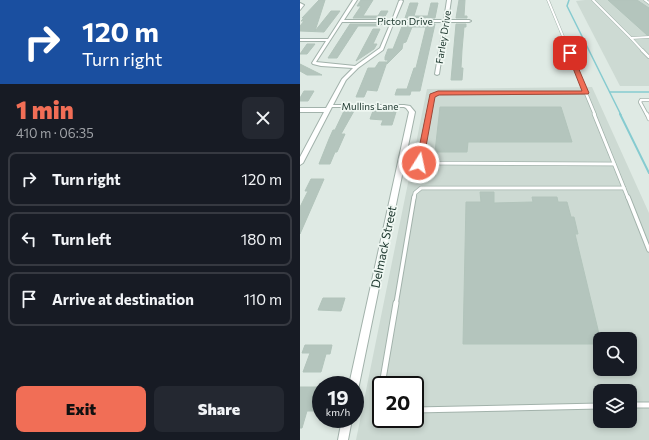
<!DOCTYPE html>
<meta charset="utf-8">
<style>
body{margin:0;font-family:Commissioner,sans-serif;background:#242831;color:#f1f3f6;height:100vh;display:flex;flex-direction:column;font-size:15px;white-space:nowrap}
*{box-sizing:border-box;margin:0}
p{font-size:13px;color:#9ea1a6}
.icon{flex:none;width:22px;height:22px;fill:none;stroke:currentColor;stroke-width:2;stroke-linecap:round;stroke-linejoin:round}
.map{position:relative;flex:1;overflow:hidden}
.panel{display:flex;flex-direction:column;background:#171b24;width:300px}
.panel>*{flex:none}
.banner{background:#1a4fa0;color:#fff;overflow:hidden}
.controls{position:absolute;left:293px;top:332px;display:grid;gap:8px}
.controls a{display:grid;place-items:center;width:44px;height:44px;border-radius:8px;background:#171b24;box-shadow:0 2px 6px #0003;font-size:20px}
.speed{position:absolute;left:12px;top:376px;display:flex;gap:8px;font-size:20px;font-weight:700;text-align:center}
.speed>*{display:grid;place-content:center;width:52px;height:52px;border-radius:50%;background:#171b24;box-shadow:0 2px 6px #0003;line-height:1}
.speed small{font-size:10px;font-weight:400}
.speed .limit{border:2px solid #111;border-radius:6px;background:#fff;color:#111}
.pin{position:absolute;display:grid;place-items:center;width:34px;height:34px;color:#fff;margin:-17px;border-radius:8px;box-shadow:0 2px 6px #0006}
.me{position:absolute;width:44px;margin:-22px;rotate:10deg;stroke-linejoin:round;filter:drop-shadow(0 0 3px #0008)}
.turn{display:flex;align-items:center;gap:14px;height:84px;padding:0 16px;font-size:18px}
.turn .icon{width:52px;height:52px;stroke-width:2.5}
.turn b{display:block;font-size:28px;line-height:34px}
.round{display:grid;place-items:center;flex:none;width:42px;height:42px;border-radius:8px;background:#242831}
.head{display:flex;align-items:center;justify-content:space-between;height:68px;padding:0 16px}
h1{font-size:24px;font-weight:800;line-height:30px;color:#f16e56}
.action{display:flex;gap:8px;margin-top:auto;padding:8px 16px}
.action a{flex:1;height:46px;border-radius:8px;background:#f16e56;color:#111;font-size:16px;font-weight:800;line-height:46px;text-align:center}
.action a+a{background:#242831;color:#f1f3f6}
ul{padding:0;list-style:none}
li{display:flex;align-items:center;gap:12px;height:54px;margin:0 8px 6px;padding:0 8px;border:2px solid #363941;border-radius:8px}
li div{flex:1}
li b{display:block;font-size:15px}
li em{font-style:normal}
main{display:flex;flex:1;min-height:0}
.map>svg:first-child{display:block}
.built{fill:#cddad3;fill-rule:evenodd}
.lines{fill:none;stroke-linecap:round;stroke-linejoin:round}
.stream-far1{stroke:#86cbd0;stroke-width:1.5}
.stream{stroke:#86cbd0;stroke-width:2}
.building{fill:#b4c5bd;stroke:#b2c4bb}
.lane-far4-casing{stroke:#a2b2ab;stroke-width:3}
.lane-far3-casing{stroke:#a2b2ab;stroke-width:4}
.lane-far2-casing{stroke:#a2b2ab;stroke-width:4.5}
.lane-far1-casing{stroke:#a2b2ab;stroke-width:5.5}
.lane-casing{stroke:#a2b2ab;stroke-width:7}
.street-casing{stroke:#a2b2ab;stroke-width:2}
.lane-far4{stroke:#fff;stroke-width:2}
.lane-far3{stroke:#fff;stroke-width:2.5}
.lane-far2{stroke:#fff;stroke-width:3}
.lane-far1{stroke:#fff;stroke-width:3.5}
.lane{stroke:#fff;stroke-width:5}
.street{fill:#fff;fill-rule:evenodd}
.route{fill:#f16e56;stroke:#9d4838}
.labels{text-anchor:middle;stroke-width:3.5;stroke-linejoin:round;paint-order:stroke}
.far-street-label{font-size:10px;fill:#203a31;stroke:#eff7f2}
.street-label{font-size:12px;fill:#203a31;stroke:#eff7f2}
</style>
<main>
<section class="panel">
<div class="banner">
<div class="turn"><svg class="icon" aria-label="right" viewBox="0 0 24 24"><path d="M7 20v-9h11M14 6l5 5-5 5"/></svg><div><b>120 m</b>Turn right</div></div>
</div>
<div class="head"><div><h1>1 min</h1><p>410 m · 06:35</p></div><a class="round"><svg class="icon" aria-label="close" viewBox="0 0 24 24"><path d="M6 6l12 12M18 6L6 18"/></svg></a></div>
<ul>
<li><svg class="icon" aria-label="right" viewBox="0 0 24 24"><path d="M7 20v-9h11M14 6l5 5-5 5"/></svg><div><b>Turn right</b></div><em>120 m</em></li>
<li><svg class="icon" aria-label="left" viewBox="0 0 24 24"><path d="M17 20v-9H6M10 6l-5 5 5 5"/></svg><div><b>Turn left</b></div><em>180 m</em></li>
<li><svg class="icon" aria-label="arrive" viewBox="0 0 24 24"><path d="M6 21V4h12l-3 4 3 4H6"/></svg><div><b>Arrive at destination</b></div><em>110 m</em></li>
</ul>
<div class="action"><a>Exit</a><a>Share</a></div>
</section>
<div class="map">
<svg width="349" height="440" viewBox="0 0 349 440">
<rect width="100%" height="100%" fill="#dfeae4"/>
<g class="built">
<path d="M285 0H349V86H320L276 1Z"/>
<path d="M292 87 349 213V440H56L127 89ZM300 339H330V369H300ZM81 385H115V419H81ZM300 391H330V421H300Z"/>
</g>
<g class="lines">
<g class="stream-far1">
<path d="M269 0 267 6 321 115"/>
<path d="M310 92H349"/>
</g>
<path class="stream" d="M320 114 349 173"/>
</g>
<g class="building">
<path d="M19 0H25L15 31 31 11H40L24 32 0 31V26L4 21H1L4 18H2Z"/>
<path d="M61 0H73L63 16H78L81 11H88L84 18H53L61 6H57Z"/>
<path d="M159 0H165L164 16H167V18H156Z"/>
<path d="M308 0H337L349 8V35H347Z"/>
<path d="M110 3H118L114 16H128L131 3H138L135 18H105Z"/>
<path d="M50 24H82L80 26H58L37 58H28Z"/>
<path d="M103 24H135L120 91H111L110 95H95L97 89H107L114 68H116L126 27H112L106 42 103 43 102 49 87 64 88 60H85V57L88 49H93Z"/>
<path d="M156 24H166V27H164L162 50 161 68H163L162 80H151Z"/>
<path d="M73 29H80L73 44H77L74 49 56 61Z"/>
<path d="M7 44H15L7 54H0Z"/>
<path d="M79 62H87L77 91 67 90 64 97H56L68 68H75Z"/>
<path d="M0 64 22 75H7L0 71Z"/>
<path d="M4 91H14L8 101H0V98Z"/>
<path d="M140 107H261L272 142H168L167 152H135Z"/>
<path d="M44 111H54L41 134H45L37 152H35L30 164H19L29 139 33 130H35Z"/>
<path d="M73 111 96 112 92 125H81L83 120 70 119Z"/>
<path d="M11 179H24L0 234V207L8 191H5Z"/>
<path d="M180 192H194V203L233 202 232 197H257L258 202H267L271 217H274L278 234H275L300 338V344H163L166 202H181Z"/>
<path d="M23 298H45L41 311 18 310Z"/>
<path d="M5 345H32L30 354H26L21 372H3L10 353H2Z"/>
<path d="M0 387H21V411H7L2 428H0Z"/>
</g>
<g class="lines">
<defs>
<g id="lane-far4">
<path d="M248 0 269 51"/>
<path d="M293 0 331 38 349 37"/>
<path d="M345 0 349 3"/>
<path d="M331 38 343 51"/>
</g>
<g id="lane-far3">
<path d="M268 50 295 115"/>
<path d="M342 50 349 57"/>
<path d="M128 115 132 96 138 93H286"/>
<path d="M347 115 340 102 341 100H349"/>
</g>
<g id="lane-far2">
<path d="M128 114 119 163 314 164"/>
<path d="M294 114 328 198"/>
<path d="M347 114 349 119"/>
<path d="M114 198 115 193 121 188H324"/>
</g>
<g id="lane-far1">
<path d="M328 197 349 250"/>
<path d="M96 304 114 197"/>
</g>
<g id="lane">
<path d="M82 385 96 303"/>
<path d="M330 405H349"/>
<path d="M115 410 300 406"/>
</g>
<g id="street">
<path d="M53 0H57L44 20H92L99 1 101 0 103 1 95 20H144L147 0H151L148 20H169L171 21 169 22H147L139 74 137 75 135 74 144 22H94L83 50 58 68 46 80 33 105H104L110 106 115 112 59 385 58 389 55 390V385H49L109 112 106 108 104 107H32L3 163 0 165V157L24 112H0V108H26L42 79 53 68 21 66 13 64 12 63 26 41H0V39H28ZM42 22H91L80 48 55 66 16 62Z"/>
<path d="M0 3 4 5 0 10Z"/>
<path d="M42 419H52L48 440H38Z"/>
</g>
</defs>
<use href="#lane-far4" class="lane-far4-casing"/>
<use href="#lane-far3" class="lane-far3-casing"/>
<use href="#lane-far2" class="lane-far2-casing"/>
<use href="#lane-far1" class="lane-far1-casing"/>
<use href="#lane" class="lane-casing"/>
<use href="#street" class="street-casing"/>
<use href="#lane-far4" class="lane-far4"/>
<use href="#lane-far3" class="lane-far3"/>
<use href="#lane-far2" class="lane-far2"/>
<use href="#lane-far1" class="lane-far1"/>
<use href="#lane" class="lane"/>
<use href="#street" class="street"/>
</g>
<path class="route" d="M270 51 272 53 289 93 288 94 139 95 135 97 123 163 119 166 117 165 116 163 130 94 138 91H282L267 53Z"/>
<g class="labels">
<g class="far-street-label">
<text x="105" y="25">Picton Drive</text>
<text transform="translate(143 37) rotate(-81)" y="4">Farley Drive</text>
<text x="70" y="110">Mullins Lane</text>
</g>
<g class="street-label">
<text transform="translate(84 247) rotate(-78)" y="4">Delmack Street</text>
</g>
</g>
</svg>
<div class="controls">
<a><svg class="icon" aria-label="search" viewBox="0 0 24 24"><circle cx="10" cy="10" r="6"/><path d="M15 15l6 6"/></svg></a>
<a><svg class="icon" aria-label="layers" viewBox="0 0 24 24"><path d="M12 4l9 5-9 5-9-5zM3 14l9 5 9-5"/></svg></a>
</div>
<div class="speed"><div>19<small>km/h</small></div><div class="limit">20</div></div>
<div class="pin" style="left:270px;top:53px;background:#d93025"><svg class="icon" aria-label="arrive" viewBox="0 0 24 24"><path d="M6 21V4h12l-3 4 3 4H6"/></svg></div>
<svg class="me" style="left:119px;top:163px" viewBox="-20 -20 40 40"><circle r="17" fill="#f16e56" stroke="#fff" stroke-width="3"/><path d="M0-11L8 9 0 5-8 9z" fill="#fff"/></svg>
</div>
</main>
